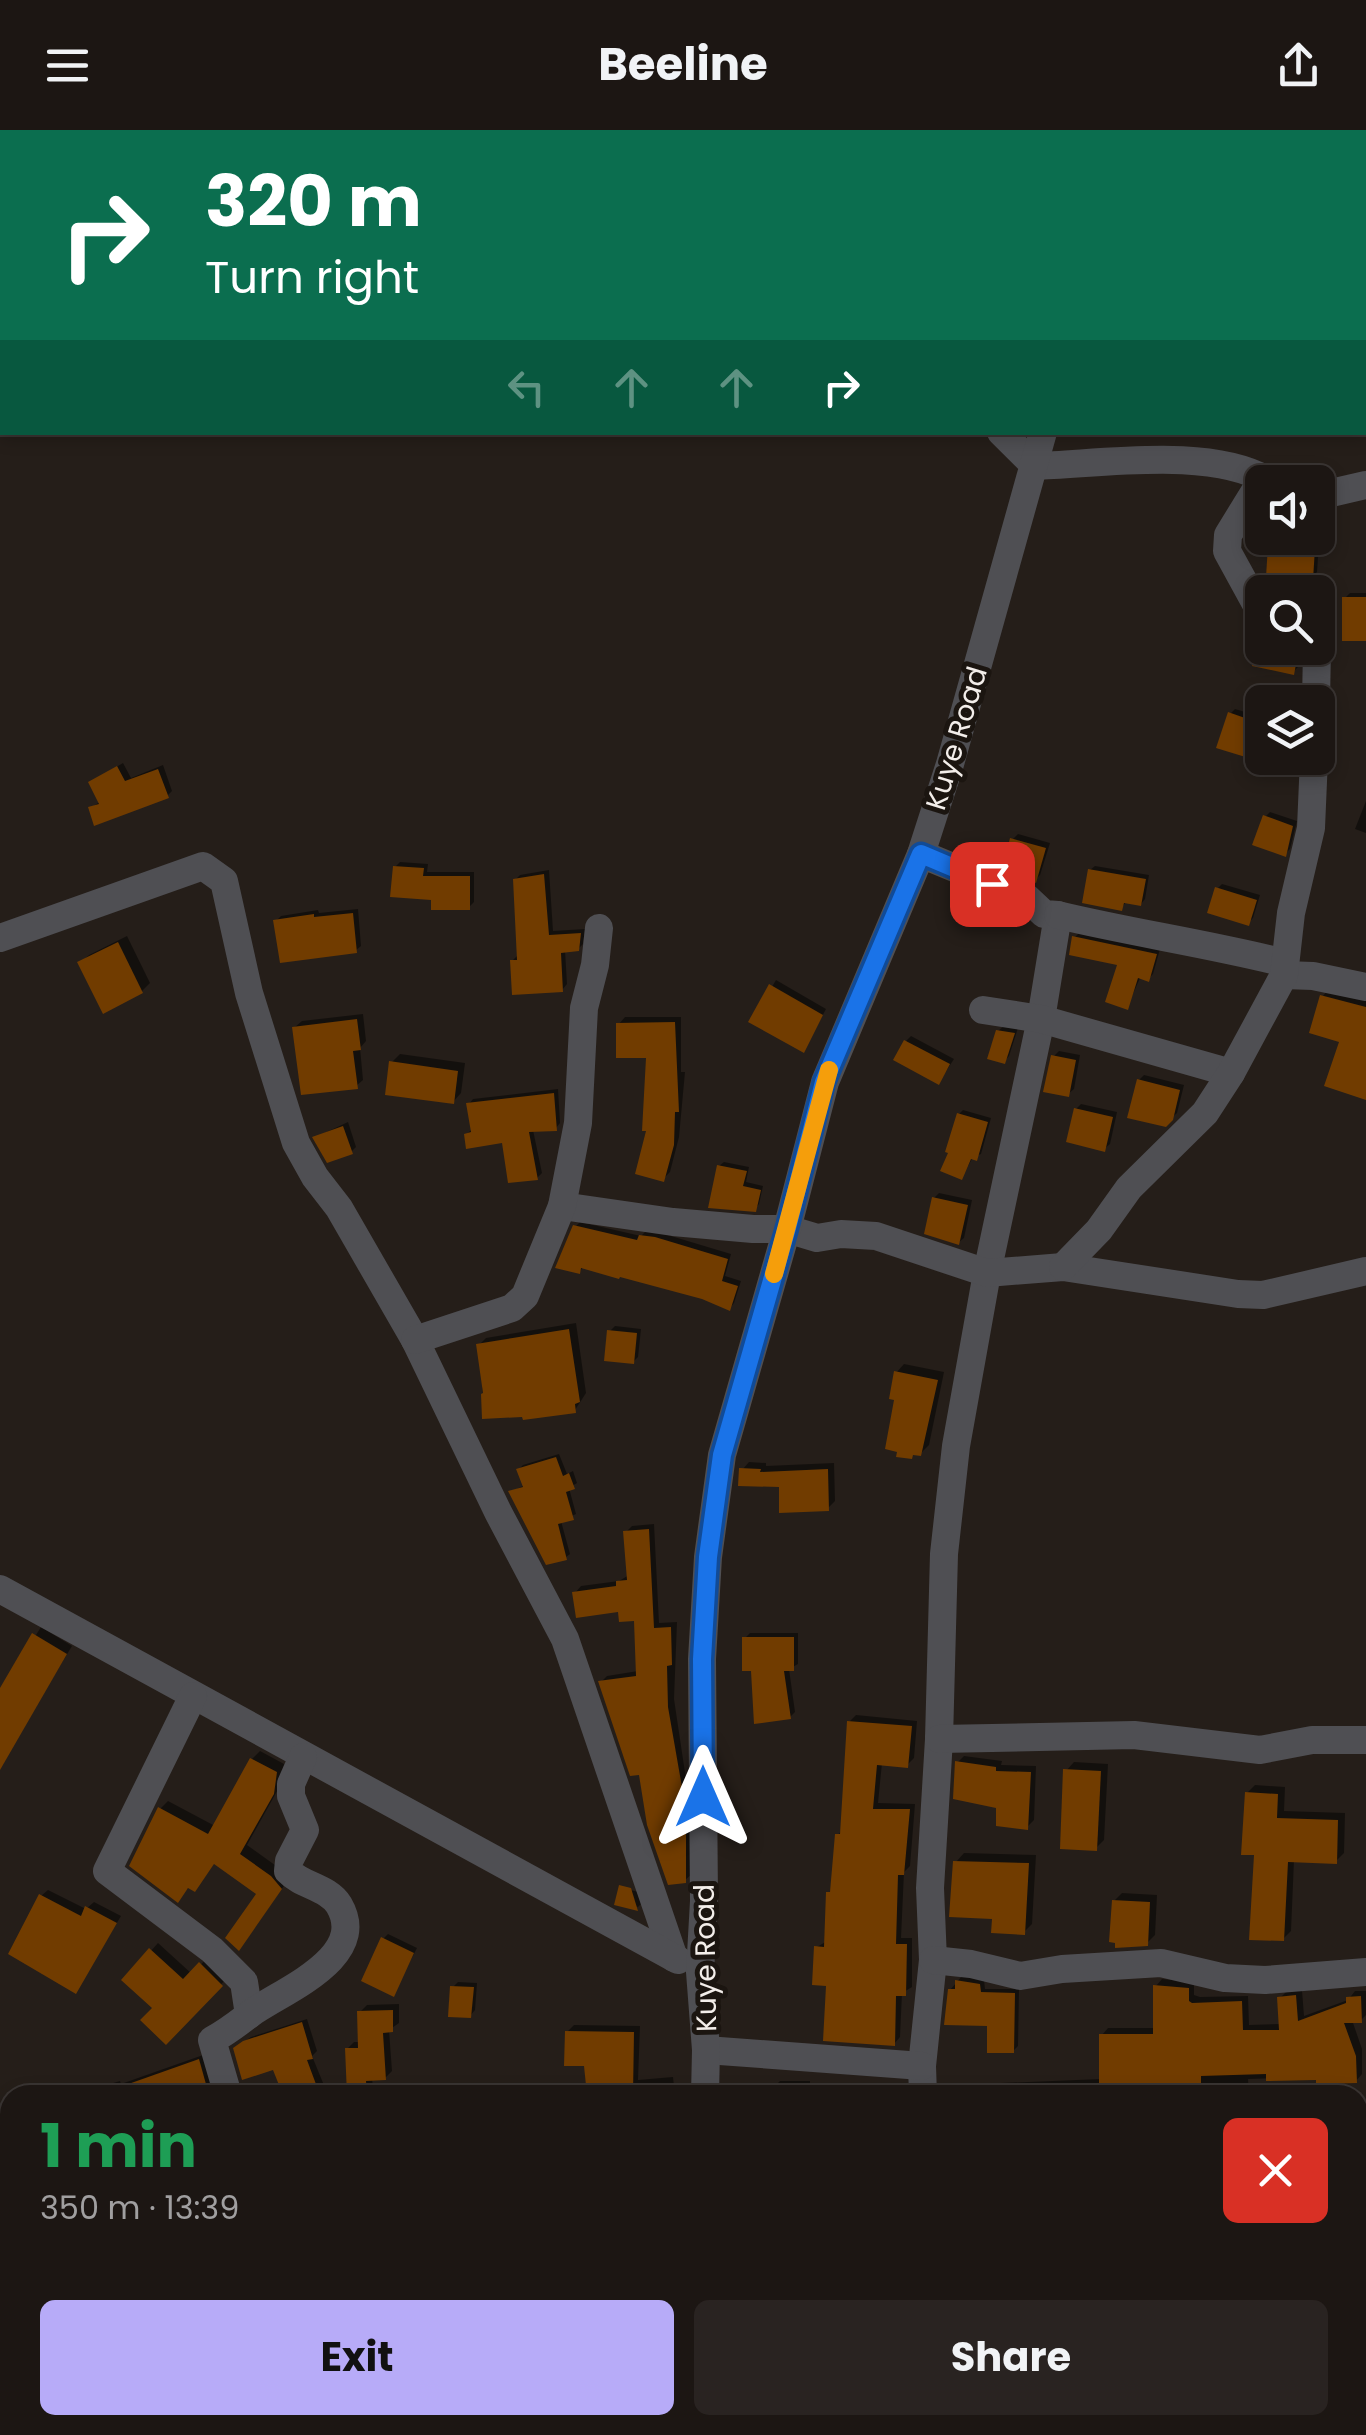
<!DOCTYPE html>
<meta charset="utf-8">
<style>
body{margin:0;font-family:Poppins,sans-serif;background:#292321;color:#f1f3f6;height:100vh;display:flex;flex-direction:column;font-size:38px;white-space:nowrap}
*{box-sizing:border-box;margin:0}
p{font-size:32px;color:#a09fa0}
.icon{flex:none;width:55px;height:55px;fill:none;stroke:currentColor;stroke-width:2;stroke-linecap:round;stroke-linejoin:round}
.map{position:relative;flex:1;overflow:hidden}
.side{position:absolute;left:0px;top:1955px;width:1368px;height:350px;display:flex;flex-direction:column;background:#1c1613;border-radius:30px 30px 0 0;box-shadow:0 5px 15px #0003,0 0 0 2px #3a3533}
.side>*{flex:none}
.top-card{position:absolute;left:0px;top:0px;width:1368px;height:305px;box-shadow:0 5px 15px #0003,0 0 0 2px #3a3533;background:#0b6e4f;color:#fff;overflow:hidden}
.controls{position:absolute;left:1245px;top:335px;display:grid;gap:20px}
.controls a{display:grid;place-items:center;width:90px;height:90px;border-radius:15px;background:#1c1613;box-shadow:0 5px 15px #0003,0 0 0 2px #3a3533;font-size:50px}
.pin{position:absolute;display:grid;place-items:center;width:85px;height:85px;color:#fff;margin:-42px;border-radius:20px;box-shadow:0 5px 15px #0006}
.me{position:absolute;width:110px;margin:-55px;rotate:0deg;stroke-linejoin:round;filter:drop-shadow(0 0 8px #0008)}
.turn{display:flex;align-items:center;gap:35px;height:210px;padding:0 40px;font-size:45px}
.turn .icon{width:130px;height:130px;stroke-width:2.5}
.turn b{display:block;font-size:70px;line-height:85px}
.lanes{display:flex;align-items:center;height:95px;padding:0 40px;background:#0003;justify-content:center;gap:50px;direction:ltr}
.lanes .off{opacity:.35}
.round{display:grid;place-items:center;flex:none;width:105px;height:105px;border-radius:15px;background:#292321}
.head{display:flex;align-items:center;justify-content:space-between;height:170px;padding:0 40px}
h1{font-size:60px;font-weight:700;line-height:75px;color:#1e9e55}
.primary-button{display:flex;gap:20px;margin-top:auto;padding:20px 40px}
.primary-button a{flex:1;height:115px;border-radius:15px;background:#b7abf8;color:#111;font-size:40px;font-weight:700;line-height:115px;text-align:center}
.primary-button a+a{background:#292321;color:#f1f3f6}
header{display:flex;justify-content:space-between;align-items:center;height:130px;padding:0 40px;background:#1c1613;font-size:45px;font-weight:700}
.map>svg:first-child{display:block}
.shadow{fill:#0007}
.building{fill:#713c00}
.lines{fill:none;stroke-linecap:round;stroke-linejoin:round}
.minor{stroke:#4f4f53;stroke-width:28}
.route-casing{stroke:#114b97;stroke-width:25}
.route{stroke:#1a73e8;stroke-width:18}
.slow{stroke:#f59e0b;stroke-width:18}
.labels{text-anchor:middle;stroke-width:10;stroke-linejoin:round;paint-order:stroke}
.street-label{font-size:28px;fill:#f3eeea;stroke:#1b1510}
</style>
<header><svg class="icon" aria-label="menu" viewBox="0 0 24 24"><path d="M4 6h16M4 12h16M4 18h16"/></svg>Beeline<svg class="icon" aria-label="share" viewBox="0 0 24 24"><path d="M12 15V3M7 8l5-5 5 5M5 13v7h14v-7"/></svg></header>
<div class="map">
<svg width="1366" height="2305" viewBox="0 0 1366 2305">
<rect width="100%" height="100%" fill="#251e19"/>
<g class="shadow">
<path d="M1276 411 1319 413 1317 442 1312 447 1270 416Z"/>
<path d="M1350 463H1366V508L1345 468Z"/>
<path d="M1262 502V518H1302L1298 537 1293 542 1255 534Z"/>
<path d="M1235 579 1262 587V628H1294L1290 632 1252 627 1230 584Z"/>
<path d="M123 633 131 648 163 635 172 661 167 666 91 678 101 671 91 652Z"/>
<path d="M1366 671V703L1355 699Z"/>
<path d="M1270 682 1297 691 1290 719 1285 724 1265 687Z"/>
<path d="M1018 704 1050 713 1040 745 1035 750 1013 709Z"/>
<path d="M400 732 428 734 427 742H474V772L469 777 434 768 395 737Z"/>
<path d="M1095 736 1149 745 1145 769 1141 774 1127 771 1121 778 1090 740Z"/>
<path d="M549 740 553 801 585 799 583 814 578 819 565 820 567 854 562 860 512 831 519 824 515 750 520 745Z"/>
<path d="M1222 754 1260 765 1253 788 1248 793 1217 759Z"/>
<path d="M358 779 361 816 355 821 276 791 281 786 318 780 319 783Z"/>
<path d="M1079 803 1160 819 1153 844 1148 849 1141 846 1127 877 1120 833 1075 807Z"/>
<path d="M127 806 150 853 142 861 80 833 89 825Z"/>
<path d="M776 850 826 879 804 920 752 891Z"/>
<path d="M1329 859 1366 869V967L1322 867Z"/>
<path d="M363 884 366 911 360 918 363 950 356 956 295 897 302 891Z"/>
<path d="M625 887H681V942H685L679 1007 670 1042 663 1049 649 999V925L619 894Z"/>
<path d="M1004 896 1018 898 1009 926 1004 932 998 901Z"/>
<path d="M911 906 954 929 939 952 906 911Z"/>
<path d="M1059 921 1080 925 1074 959 1068 964 1054 926Z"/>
<path d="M400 924 465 933 461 963 453 972 392 932Z"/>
<path d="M1144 945 1184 955 1177 983 1165 994 1139 950Z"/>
<path d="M558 959 560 993 556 998 533 1000 542 1043 537 1048 504 1010 467 1004 473 998 469 974 473 969Z"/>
<path d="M1081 974 1117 982 1110 1014 1104 1019 1076 979Z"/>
<path d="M963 980 991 988 981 1024 973 1027 962 1047 951 1021 959 984Z"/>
<path d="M348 992 356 1017 351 1022 316 1007Z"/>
<path d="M724 1032 749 1037 746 1052 763 1056 759 1074 755 1079 719 1036Z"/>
<path d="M939 1063 972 1070 964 1108 959 1112 934 1068Z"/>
<path d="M580 1092 641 1106 646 1101 661 1103 731 1124 725 1146 741 1151 734 1173 730 1178 703 1167 584 1136 579 1142 575 1097Z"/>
<path d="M576 1193 586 1263 575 1280 483 1265 479 1215 486 1208Z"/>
<path d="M615 1196 641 1199 638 1227 633 1232 610 1201Z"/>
<path d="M904 1234 944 1242 929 1315 920 1324 897 1268 896 1243Z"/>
<path d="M559 1324 567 1344 573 1341 577 1353 569 1358 576 1384 561 1391 570 1424 566 1427 511 1362 525 1355 519 1339 523 1335Z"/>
<path d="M749 1332 766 1333V1336L834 1333 835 1371 828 1378 781 1354 742 1340Z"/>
<path d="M654 1394 659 1493 677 1492 674 1569 690 1676 692 1744 685 1750 601 1552 607 1546 638 1541 636 1488 575 1463 581 1456 619 1451 629 1445 626 1402 632 1396Z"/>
<path d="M41 1497 72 1516 5 1626 0 1623V1563Z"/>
<path d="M750 1503H798V1534L789 1539 795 1582 790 1587 754 1539 745 1508Z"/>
<path d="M856 1585 917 1591 914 1628 907 1635 882 1633 878 1673 915 1674 910 1736 904 1742 901 1808H912V1857L902 1863 900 1907 894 1914 828 1853 817 1817 827 1811 829 1763 833 1758 838 1705 842 1700 849 1592Z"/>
<path d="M260 1621 284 1634 281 1654 247 1715 279 1738 288 1750 246 1810 259 1763 215 1732 202 1751 190 1756 178 1769 160 1679 168 1671 215 1696 252 1629Z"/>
<path d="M964 1626 1002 1631 1001 1635 1036 1636 1034 1690 1027 1697 999 1675 958 1632Z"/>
<path d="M1074 1632 1108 1634 1104 1710 1096 1718 1066 1641Z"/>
<path d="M1255 1655 1285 1657 1284 1681 1345 1683 1344 1723 1336 1731 1294 1730 1291 1801 1283 1809 1257 1723 1247 1663Z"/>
<path d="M964 1723 1036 1725 1032 1794 1024 1802 994 1786 956 1732Z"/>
<path d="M621 1758 639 1762 643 1772 638 1777 617 1773Z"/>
<path d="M48 1760 86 1779 94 1772 121 1786 76 1861 41 1766Z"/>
<path d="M1122 1763 1157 1765 1155 1805 1146 1814 1114 1771Z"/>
<path d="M388 1804 417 1818 393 1864 383 1809Z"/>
<path d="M158 1813 192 1844 208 1827 228 1847 166 1912 156 1878 125 1850Z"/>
<path d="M962 1846 984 1850 985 1859H1019L1018 1916 1013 1921 990 1894 950 1860Z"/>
<path d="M1162 1849 1194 1852V1865L1200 1867 1248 1866 1249 1895 1281 1894 1280 1868 1287 1861 1302 1860 1304 1886 1348 1870 1355 1861H1366V1885L1361 1890H1352L1362 1919V1944L1356 1951 1319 1947 1248 1949 1249 1965H947L953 1955 1101 1949 1102 1905 1108 1898H1156V1856Z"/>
<path d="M458 1852 477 1853 475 1880 470 1886 453 1857Z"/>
<path d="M399 1874V1893L389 1900 392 1941 385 1948 372 1949 374 1965H349L347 1919 354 1912H361L360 1882 367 1875Z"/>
<path d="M307 1889 317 1921 312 1926 328 1965H285L275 1937 241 1914 251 1907Z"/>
<path d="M574 1895 640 1896 638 1950 673 1947 675 1965H589L586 1934 567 1902Z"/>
<path d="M206 1924 218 1965H87L93 1959 120 1951 121 1954Z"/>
<path d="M780 1951H810V1965H775V1956Z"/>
<path d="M539 1956 540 1965H487L491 1962Z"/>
<path d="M10 2012V2046L0 2051V2016Z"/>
<path d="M1358 2103H1366V2158L1358 2159Z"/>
<path d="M10 2194V2229H0V2195Z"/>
<path d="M1366 2196V2263L1358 2264V2197Z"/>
<path d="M10 2289V2295H18L20 2305H0V2291Z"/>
<path d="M70 2295H143V2305H69Z"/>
<path d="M266 2295H423L391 2300V2305H263L261 2300Z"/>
<path d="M602 2295H651V2302L648 2305H602Z"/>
</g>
<g class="building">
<path d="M1268 415 1315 418 1313 450 1266 447Z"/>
<rect x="1342" y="467" width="24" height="44"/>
<path d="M1256 518H1299L1294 545 1252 536Z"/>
<path d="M1228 582 1262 594 1252 629 1216 618Z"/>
<path d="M117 636 125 651 158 639 169 668 94 696 88 677 99 674 88 652Z"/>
<path d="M1263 685 1293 696 1286 727 1252 715Z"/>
<path d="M1010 708 1046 718 1036 753 1002 739Z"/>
<path d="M393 736 424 738 423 746H470V780H431V770L390 767Z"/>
<path d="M1088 739 1146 749 1141 776 1124 773 1122 781 1082 773Z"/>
<path d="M544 744 549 805 581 803 579 821 561 823 563 862 512 865 510 830H517L513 749Z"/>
<path d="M1215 757 1257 770 1249 796 1207 783Z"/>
<path d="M353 783 357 823 280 833 273 790 314 784V787Z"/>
<path d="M1072 806 1157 824 1149 852 1138 848 1128 880 1105 872 1117 835 1069 825Z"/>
<path d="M118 812 143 863 103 884 77 832Z"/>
<path d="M769 854 823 885 804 923 748 892Z"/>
<path d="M1320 865 1366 877V970L1324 956 1339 912 1309 903Z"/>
<path d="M357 889 361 920 353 921 358 959 301 965 292 897Z"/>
<path d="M675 892 679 982H675L674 1015 664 1052 635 1044 646 1001H642L646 928H616V893Z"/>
<path d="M996 900 1015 903 1005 934 987 929Z"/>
<path d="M904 910 950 934 939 955 893 930Z"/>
<path d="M1051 925 1076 930 1069 967 1043 962Z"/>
<path d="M389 931 458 941 454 974 385 965Z"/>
<path d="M1137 949 1180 960 1173 990 1166 997 1127 988Z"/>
<path d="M554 963 557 1001 529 1002 538 1050 508 1053 502 1013 466 1019 464 1004 471 1002 466 973Z"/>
<path d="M1074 978 1113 987 1105 1022 1066 1012Z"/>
<path d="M957 983 988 992 977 1031 971 1029 962 1050 940 1041 948 1023 945 1022Z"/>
<path d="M343 996 353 1024 327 1033 312 1007Z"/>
<path d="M717 1035 747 1041 743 1056 761 1060 756 1082 708 1078Z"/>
<path d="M932 1067 968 1075 959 1115 924 1104Z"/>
<path d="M573 1095 637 1110 639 1105 655 1107 728 1129 722 1151 738 1156 730 1181 702 1169 620 1147 619 1149 581 1138 580 1144 555 1138Z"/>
<path d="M569 1199 580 1272 575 1274 576 1283 523 1290 522 1287 482 1289 481 1264 483 1263 476 1214Z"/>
<path d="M607 1200 637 1203 634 1234 604 1231Z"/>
<path d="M894 1241 938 1250 921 1326 913 1325 912 1329 896 1327 897 1322 885 1319 894 1270 889 1269Z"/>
<path d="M556 1327 563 1346 569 1343 575 1359 566 1362 574 1390 558 1394 567 1430 546 1435 508 1361 523 1357 516 1339Z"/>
<path d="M739 1338 761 1339 760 1342 828 1339 829 1381 779 1383V1357L738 1356Z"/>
<path d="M649 1399 654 1498 671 1497 672 1535 667 1536 668 1577 686 1680V1753L668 1755 647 1695 639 1645 630 1646 598 1551 636 1546 634 1491 619 1492 618 1482 576 1488 572 1462 616 1456V1451L627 1450 623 1401Z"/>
<path d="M32 1503 67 1524 0 1640V1558Z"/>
<path d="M742 1507H794V1541H784L791 1589 754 1594 751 1541H742Z"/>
<path d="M847 1591 912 1596 908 1638 877 1635 873 1679H910L904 1745H898L896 1814H907L906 1866H896L895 1916 823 1911 826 1856 812 1855 814 1816 824 1817 826 1762H830L835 1704H840Z"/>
<path d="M250 1628 277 1642 274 1664 240 1724 271 1746 282 1759 239 1821 225 1808 256 1764 214 1734 195 1762 188 1758 178 1773 129 1736 158 1677 208 1704Z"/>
<path d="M955 1631 996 1637V1641L1031 1642 1028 1700 996 1696V1678L953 1669Z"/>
<path d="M1063 1639 1101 1641 1097 1721 1060 1719Z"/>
<path d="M1245 1662 1278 1664 1277 1688 1338 1690 1337 1734 1288 1732 1284 1811 1249 1810 1254 1725H1241Z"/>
<path d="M953 1731 1029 1733 1025 1805 991 1803 992 1789 949 1787Z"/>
<path d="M619 1755 631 1758 638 1781 614 1775Z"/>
<path d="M39 1764 81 1786 85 1776 117 1793 76 1864 8 1824Z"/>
<path d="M1112 1770 1150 1772 1148 1816 1115 1818V1813L1109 1812Z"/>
<path d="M381 1807 414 1823 394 1867 361 1851Z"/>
<path d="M149 1818 183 1849 199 1832 223 1856 166 1915 140 1890 152 1878 121 1850Z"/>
<path d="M955 1850 980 1854 981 1862 1015 1863 1014 1923H987V1896L944 1895 948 1859H955Z"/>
<path d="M1153 1855 1189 1858V1871L1192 1873 1242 1871 1243 1900H1279L1277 1867 1296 1865 1298 1891 1346 1873V1867L1361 1866 1362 1893H1344L1356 1926 1357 1953 1316 1954V1950L1266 1951V1944L1201 1946V1955H1197L1198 1965H1099V1904H1153Z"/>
<path d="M450 1856 474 1857 471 1888 448 1887Z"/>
<path d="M393 1880V1902L383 1903 386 1950 366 1951 367 1965H347L345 1918H358L357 1881Z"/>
<path d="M302 1892 313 1929 307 1930 320 1965H283L273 1940 242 1950 233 1918 243 1911Z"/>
<path d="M565 1901 634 1902 633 1965H587L584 1936H564Z"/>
<path d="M199 1929 209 1965H104L103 1963Z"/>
</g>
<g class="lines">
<g class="minor">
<path d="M844 0 845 2"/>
<path d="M1101 2 1102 0"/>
<path d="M1001 302 1035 336C1102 334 1213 316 1270 352"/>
<path d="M1318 366 1366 355"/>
<path d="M1262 485 1227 421 1228 405 1263 348"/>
<path d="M1316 572 1317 518"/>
<path d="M921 724 1027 768 1044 784 1058 785 1041 889 987 1143 956 1316 944 1424 939 1609 930 1758 933 1830 922 1936 923 1965"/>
<path d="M1058 785C1133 803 1210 814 1285 833"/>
<path d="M0 808 203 736 224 751 249 863 296 1013 315 1047 339 1078 415 1210 498 1382 565 1509 674 1828"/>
<path d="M1284 845 1313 846 1366 857"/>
<path d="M983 880 1041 889 1231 943"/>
<path d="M562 1076 673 1092 753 1099H787L817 1108 841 1104 876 1106 987 1143 1063 1137 1238 1164 1263 1165 1366 1141"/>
<path d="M1063 1137 1099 1100 1129 1058 1205 983 1231 943 1284 845 1291 783 1311 698 1314 628"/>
<path d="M415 1210 512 1178 525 1166 562 1076 578 993 584 878 595 835 599 798"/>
<path d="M0 1459 678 1830"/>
<path d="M193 1566 107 1741 212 1820 244 1852 249 1885"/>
<path d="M939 1609 1134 1605 1260 1620 1312 1610H1366"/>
<path d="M933 1830 971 1834 1020 1846 1062 1839 1161 1833 1225 1848 1265 1850 1366 1842"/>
<path d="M706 1920 922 1936"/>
<path d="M228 1965 212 1910C227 1902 237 1894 250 1884 281 1861 370 1828 339 1775 328 1757 302 1756 288 1741L289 1731 305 1700 291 1666V1654L303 1627"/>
<path d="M705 1965 706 1920 700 1842 704 1771 702 1529 708 1427 722 1325 787 1099 825 952 921 724 950 634 1043 302"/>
<path d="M1358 2060H1366"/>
<path d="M1358 2288H1366"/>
<path d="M49 2305 51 2295"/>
<path d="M241 2305V2295"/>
<path d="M696 2305V2295"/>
<path d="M969 2305 970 2295"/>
<path d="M1295 2305 1304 2295"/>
</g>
</g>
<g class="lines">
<defs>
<path id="route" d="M703 1667 702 1529 708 1427 722 1325 787 1098 824 952 921 724 992 754"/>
</defs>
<use href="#route" class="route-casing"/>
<use href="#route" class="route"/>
<path class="slow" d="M774 1144 829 940"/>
</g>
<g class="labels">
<g class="street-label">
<text transform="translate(956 608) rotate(-73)" y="10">Kuye Road</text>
<text transform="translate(705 1828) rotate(-91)" y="10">Kuye Road</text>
</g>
</g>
</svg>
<div class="controls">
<a><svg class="icon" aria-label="sound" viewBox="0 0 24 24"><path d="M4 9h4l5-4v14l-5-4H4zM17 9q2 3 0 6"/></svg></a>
<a><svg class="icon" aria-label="search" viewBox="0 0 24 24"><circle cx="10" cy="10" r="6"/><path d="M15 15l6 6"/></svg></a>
<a><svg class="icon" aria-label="layers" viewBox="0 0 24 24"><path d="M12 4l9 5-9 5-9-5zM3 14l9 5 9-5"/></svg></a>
</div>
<div class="pin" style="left:992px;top:754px;background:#d93025"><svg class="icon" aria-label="arrive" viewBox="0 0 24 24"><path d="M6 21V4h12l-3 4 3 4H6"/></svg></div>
<svg class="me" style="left:703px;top:1667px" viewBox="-20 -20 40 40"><path d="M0-17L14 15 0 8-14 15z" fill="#1a73e8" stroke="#fff" stroke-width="4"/></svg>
<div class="top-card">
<div class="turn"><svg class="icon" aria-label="right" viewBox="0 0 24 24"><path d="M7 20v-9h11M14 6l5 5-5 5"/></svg><div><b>320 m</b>Turn right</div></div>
<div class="lanes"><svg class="icon off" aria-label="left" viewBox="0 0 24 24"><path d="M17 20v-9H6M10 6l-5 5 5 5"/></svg><svg class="icon off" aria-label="ahead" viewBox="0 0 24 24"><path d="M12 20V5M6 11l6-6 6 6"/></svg><svg class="icon off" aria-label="ahead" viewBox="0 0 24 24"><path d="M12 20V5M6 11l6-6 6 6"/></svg><svg class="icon" aria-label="right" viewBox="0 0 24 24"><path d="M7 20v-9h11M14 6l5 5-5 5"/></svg></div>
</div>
<section class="side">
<div class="head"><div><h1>1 min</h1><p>350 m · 13:39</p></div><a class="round" style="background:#d93025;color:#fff"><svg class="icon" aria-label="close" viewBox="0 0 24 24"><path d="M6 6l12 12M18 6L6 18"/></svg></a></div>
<div class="primary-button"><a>Exit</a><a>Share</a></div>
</section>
</div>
